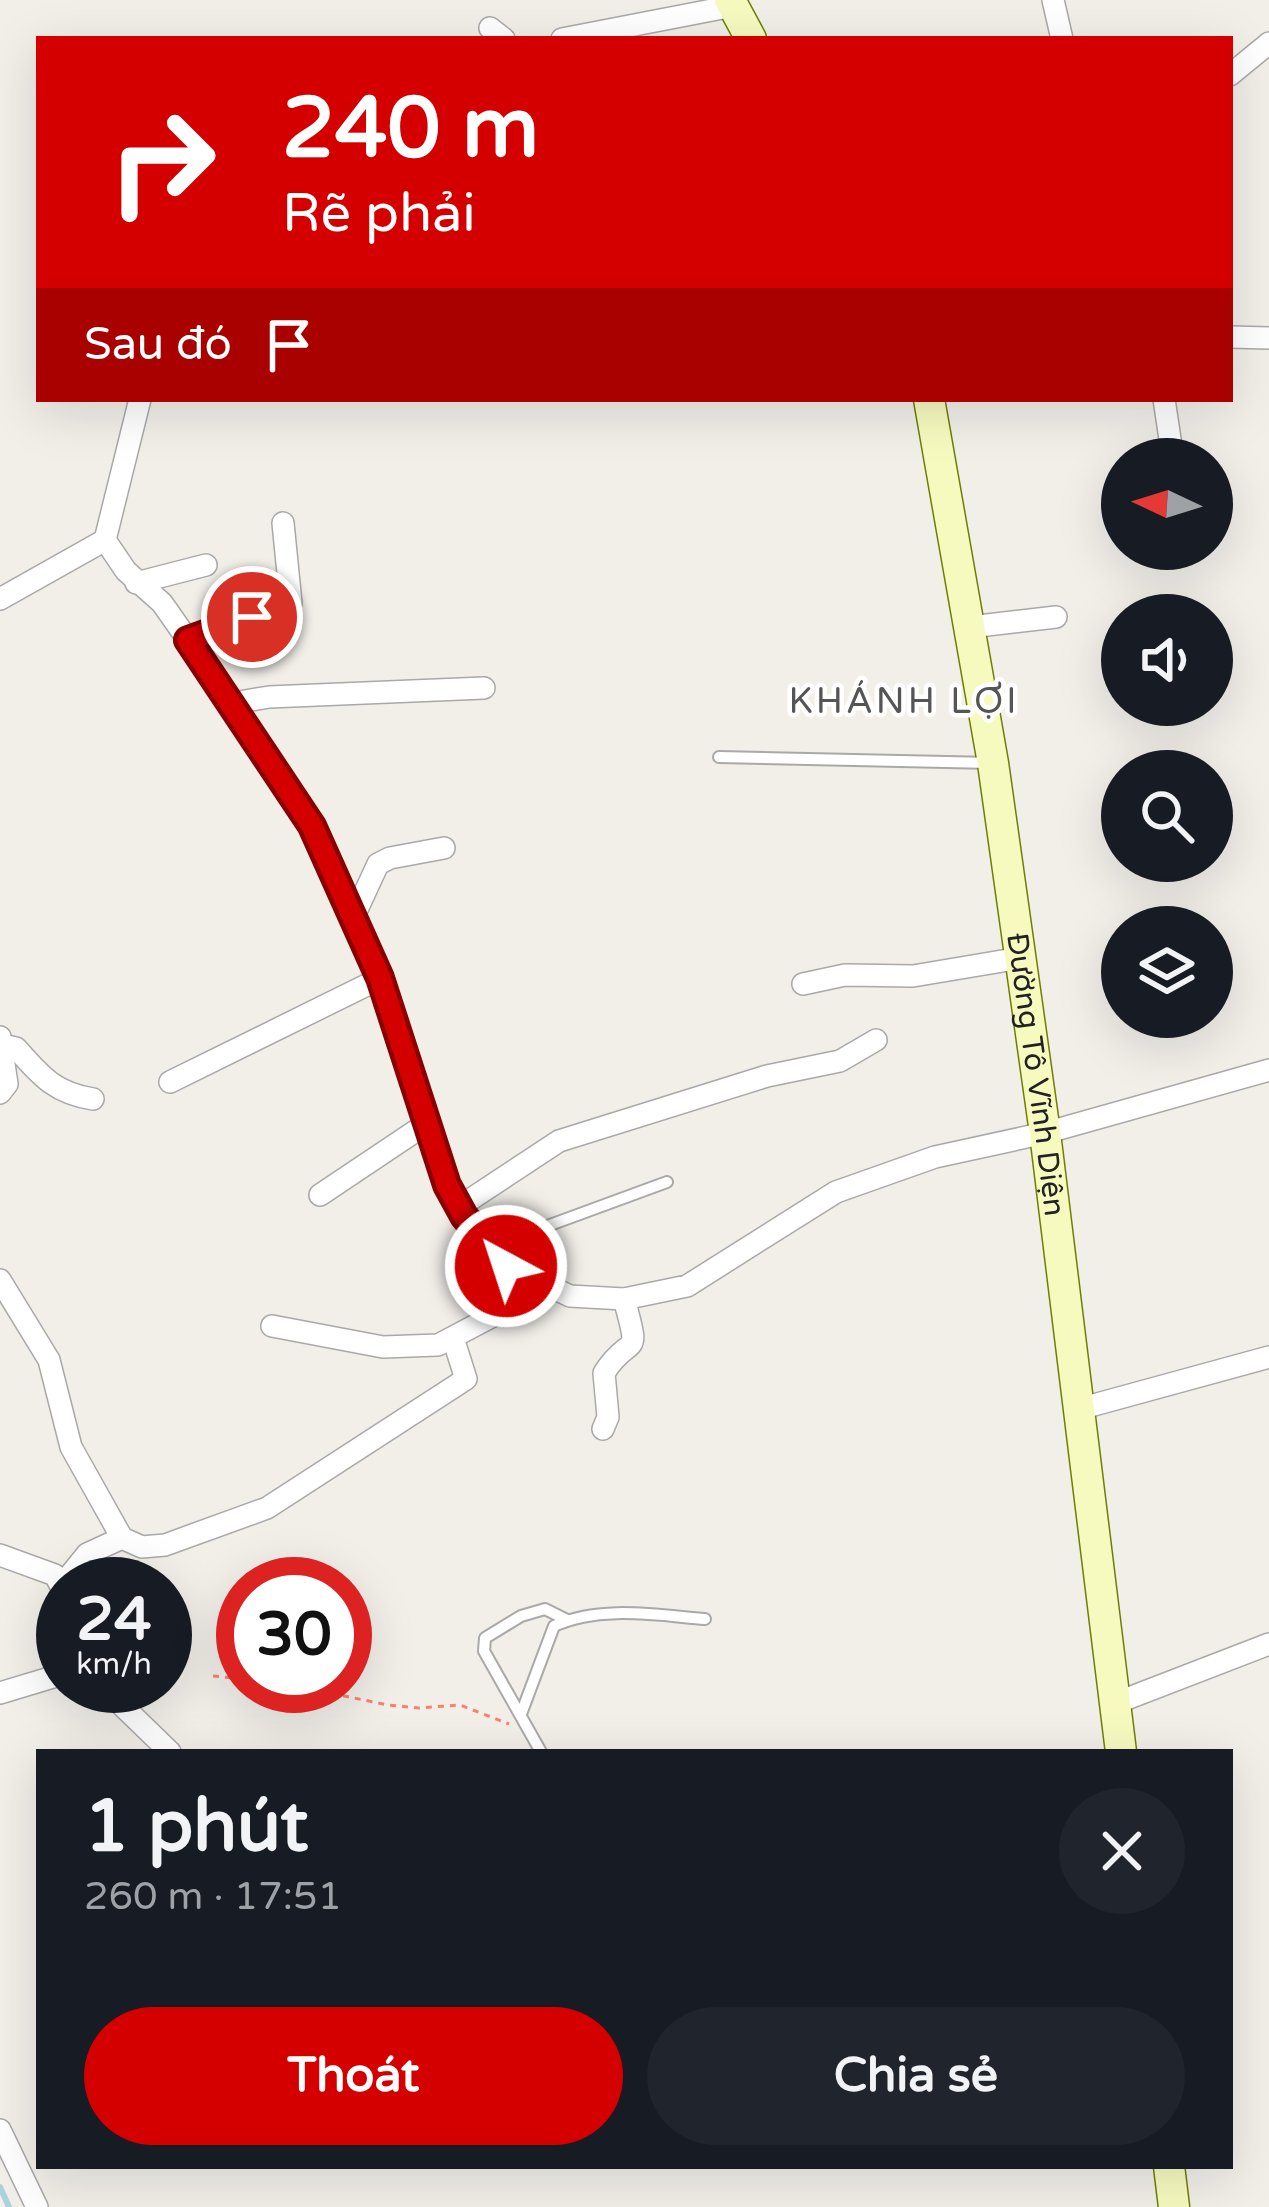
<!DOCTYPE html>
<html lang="vi">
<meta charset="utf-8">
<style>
body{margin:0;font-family:"Varela Round",sans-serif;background:#20242c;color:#f1f3f6;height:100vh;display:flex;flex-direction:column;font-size:45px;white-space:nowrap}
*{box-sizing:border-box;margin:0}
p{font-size:39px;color:#9ea1a6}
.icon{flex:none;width:66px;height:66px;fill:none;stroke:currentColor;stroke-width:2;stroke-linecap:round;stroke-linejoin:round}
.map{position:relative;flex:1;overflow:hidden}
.details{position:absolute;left:36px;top:1749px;width:1197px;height:420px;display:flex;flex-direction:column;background:#171b24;border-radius:0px;box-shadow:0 12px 48px #0002}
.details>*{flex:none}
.guide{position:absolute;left:36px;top:36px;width:1197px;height:366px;border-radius:0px;box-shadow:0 12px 48px #0002;background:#d40000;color:#fff;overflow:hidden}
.needle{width:78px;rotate:274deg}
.fabs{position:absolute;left:1101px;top:438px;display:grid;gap:24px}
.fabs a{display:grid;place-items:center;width:132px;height:132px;border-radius:50%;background:#171b24;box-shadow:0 12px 48px #0002;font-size:60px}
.speed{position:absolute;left:36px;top:1557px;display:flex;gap:24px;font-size:60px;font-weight:700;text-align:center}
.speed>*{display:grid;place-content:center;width:156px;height:156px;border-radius:50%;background:#171b24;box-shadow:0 12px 48px #0002;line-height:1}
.speed small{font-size:30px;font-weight:400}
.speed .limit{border:18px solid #d22;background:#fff;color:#111}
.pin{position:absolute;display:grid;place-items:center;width:102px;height:102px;color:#fff;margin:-51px;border:6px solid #fff;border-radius:50%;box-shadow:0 3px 12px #0007}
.me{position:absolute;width:132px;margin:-66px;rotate:320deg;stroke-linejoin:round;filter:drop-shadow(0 0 9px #0008)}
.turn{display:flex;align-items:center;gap:42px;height:252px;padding:0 48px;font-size:54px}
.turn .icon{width:156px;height:156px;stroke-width:2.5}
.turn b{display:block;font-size:84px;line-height:102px}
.then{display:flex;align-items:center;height:114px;padding:0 48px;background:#0003;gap:24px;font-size:45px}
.round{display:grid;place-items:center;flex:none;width:126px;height:126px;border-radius:63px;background:#20242c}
.head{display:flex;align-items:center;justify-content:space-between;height:204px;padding:0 48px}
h1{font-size:72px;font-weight:800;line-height:90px}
.cta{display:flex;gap:24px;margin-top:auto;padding:24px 48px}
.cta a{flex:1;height:138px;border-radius:72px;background:#d40000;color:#fff;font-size:48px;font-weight:800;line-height:138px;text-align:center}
.cta a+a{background:#20242c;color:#f1f3f6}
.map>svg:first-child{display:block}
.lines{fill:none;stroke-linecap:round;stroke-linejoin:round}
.stream{stroke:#aad3df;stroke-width:6}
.service-casing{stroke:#a9a9a9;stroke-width:14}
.minor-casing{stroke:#a9a9a9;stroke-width:24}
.secondary-casing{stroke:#707d05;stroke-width:33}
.path{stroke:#fa8072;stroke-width:3;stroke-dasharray:6 6;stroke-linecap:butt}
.service{stroke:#fff;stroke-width:10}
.minor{stroke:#fff;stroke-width:21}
.secondary{stroke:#f7fabf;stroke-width:30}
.route-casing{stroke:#8a0000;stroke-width:30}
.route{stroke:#d40000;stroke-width:21}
.labels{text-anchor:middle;stroke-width:9;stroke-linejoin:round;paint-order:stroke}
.street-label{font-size:30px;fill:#222;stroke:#fff}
.quarter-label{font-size:36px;letter-spacing:3px;fill:#555;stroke:#fff}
</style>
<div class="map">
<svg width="1269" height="2207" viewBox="0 0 1269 2207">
<rect width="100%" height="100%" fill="#f2efe9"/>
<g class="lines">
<path class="stream" d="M0 2187 9 2207"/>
<defs>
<g id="service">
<path d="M719 757 992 763"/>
<path d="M490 1247 667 1182"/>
<path d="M521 1714 554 1626C600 1605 656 1615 705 1619"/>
<path d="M541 1752 484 1651 485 1638 521 1616 545 1609 567 1620"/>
</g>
<g id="minor">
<path d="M1053 0 1062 39"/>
<path d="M490 28 504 39"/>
<path d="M562 39 733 6"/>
<path d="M1230 75 1269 43"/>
<path d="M1230 337 1269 338"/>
<path d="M140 399 105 540 126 571 162 603 188 640 312 826 381 978 447 1185 464 1216 506 1266 570 1296 624 1299 687 1286 836 1192 935 1157 1045 1133 1269 1070"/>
<path d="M1164 399 1173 459"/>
<path d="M136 583 206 565"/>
<path d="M0 599 105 540"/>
<path d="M970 627 1056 617"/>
<path d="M188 640 291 603 283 523"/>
<path d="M233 703 269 697 484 688"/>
<path d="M354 916 378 864 390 858 444 848"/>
<path d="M803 984 845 975 913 976 1020 958"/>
<path d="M2 1045 16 1048C40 1075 54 1093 93 1099"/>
<path d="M170 1082 381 978"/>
<path d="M0 1093 7 1084 0 1037"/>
<path d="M320 1195 426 1124"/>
<path d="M459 1207 559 1141 767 1076 840 1061 876 1040"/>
<path d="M0 1280 49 1360 71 1447 122 1538 142 1547 165 1545 267 1508 466 1379 453 1338"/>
<path d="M272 1326 383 1347 438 1345 546 1288"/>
<path d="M1079 1409 1269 1357"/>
<path d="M603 1429 608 1417 604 1373C631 1331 642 1363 624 1299"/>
<path d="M0 1555 55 1575 63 1590"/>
<path d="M62 1585 87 1554 122 1538"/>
<path d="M102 1686 170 1752"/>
<path d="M0 1693 63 1674"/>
<path d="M1116 1703 1269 1644"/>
<path d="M0 2130 37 2207"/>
</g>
<g id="secondary">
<path d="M730 0 751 39"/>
<path id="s1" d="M929 399 993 763 1045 1133 1121 1752"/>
<path d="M1169 2166 1174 2207"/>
</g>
</defs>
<use href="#service" class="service-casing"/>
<use href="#minor" class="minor-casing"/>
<use href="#secondary" class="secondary-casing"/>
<g class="path">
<path d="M213 1676 243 1679"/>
<path d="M296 1686 388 1705 419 1708 460 1705 509 1724"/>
</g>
<use href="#service" class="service"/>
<use href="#minor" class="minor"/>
<use href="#secondary" class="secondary"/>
</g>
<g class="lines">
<defs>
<path id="route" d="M252 617 188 640 312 826 380 978 447 1185 464 1216 506 1266"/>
</defs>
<use href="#route" class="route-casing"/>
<use href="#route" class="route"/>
</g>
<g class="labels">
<g class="street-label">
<text dy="10" stroke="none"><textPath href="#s1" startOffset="684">Đường Tô Vĩnh Diện</textPath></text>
</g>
<g class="quarter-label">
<text x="904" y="713">KHÁNH LỢI</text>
</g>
</g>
</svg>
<div class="fabs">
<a><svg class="needle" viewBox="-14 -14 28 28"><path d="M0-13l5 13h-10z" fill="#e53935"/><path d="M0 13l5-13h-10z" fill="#9ea1a6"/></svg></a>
<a><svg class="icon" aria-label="sound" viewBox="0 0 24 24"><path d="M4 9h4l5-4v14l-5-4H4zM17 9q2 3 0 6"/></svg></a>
<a><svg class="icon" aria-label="search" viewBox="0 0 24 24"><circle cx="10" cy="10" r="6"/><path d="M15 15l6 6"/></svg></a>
<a><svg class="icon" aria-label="layers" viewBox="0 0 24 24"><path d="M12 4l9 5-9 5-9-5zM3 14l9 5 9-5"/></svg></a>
</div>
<div class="speed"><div>24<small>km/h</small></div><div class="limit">30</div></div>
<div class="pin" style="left:252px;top:617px;background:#d93025"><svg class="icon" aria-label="arrive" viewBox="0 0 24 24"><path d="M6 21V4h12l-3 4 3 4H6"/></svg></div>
<svg class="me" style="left:506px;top:1266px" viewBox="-20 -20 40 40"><circle r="17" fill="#d40000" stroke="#fff" stroke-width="3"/><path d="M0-11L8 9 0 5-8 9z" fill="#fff"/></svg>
<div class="guide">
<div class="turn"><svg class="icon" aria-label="right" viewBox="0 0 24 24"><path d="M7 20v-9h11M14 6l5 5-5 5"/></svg><div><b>240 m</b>Rẽ phải</div></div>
<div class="then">Sau đó<svg class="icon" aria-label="arrive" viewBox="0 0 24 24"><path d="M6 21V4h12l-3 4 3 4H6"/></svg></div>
</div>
<section class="details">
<div class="head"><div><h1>1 phút</h1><p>260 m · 17:51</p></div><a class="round"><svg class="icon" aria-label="close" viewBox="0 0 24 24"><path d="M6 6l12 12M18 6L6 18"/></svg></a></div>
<div class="cta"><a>Thoát</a><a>Chia sẻ</a></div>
</section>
</div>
